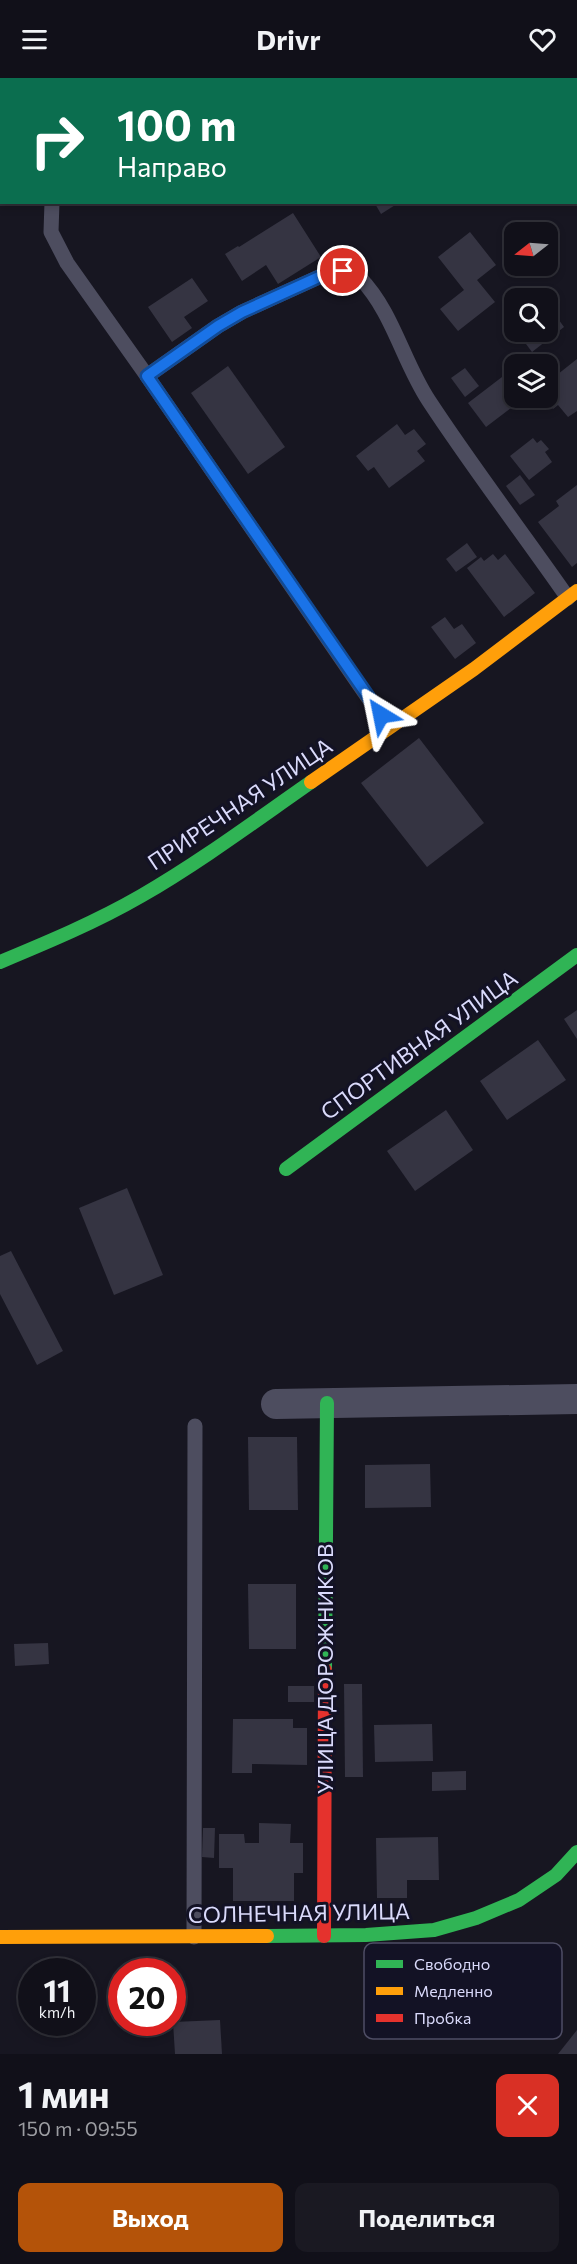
<!DOCTYPE html>
<html lang="ru">
<meta charset="utf-8">
<style>
body{margin:0;font-family:Commissioner,sans-serif;background:#1a1922;color:#f1f3f6;height:100vh;display:flex;flex-direction:column;font-size:22px;white-space:nowrap}
*{box-sizing:border-box;margin:0}
p{font-size:20px;color:#9c9da2}
.icon{flex:none;width:33px;height:33px;fill:none;stroke:currentColor;stroke-width:2;stroke-linecap:round;stroke-linejoin:round}
.map{position:relative;height:1976px;overflow:hidden}
.panel{display:flex;flex-direction:column;background:#111019;flex:1}
.panel>*{flex:none}
.guide{position:absolute;left:0px;top:0px;width:578px;height:126px;box-shadow:0 3px 9px #0003,0 0 0 2px #303038;background:#0b6e4f;color:#fff;overflow:hidden}
.needle{width:39px;rotate:253deg}
.controls{position:absolute;left:504px;top:144px;display:grid;gap:12px}
.controls a{display:grid;place-items:center;width:54px;height:54px;border-radius:12px;background:#111019;box-shadow:0 3px 9px #0003,0 0 0 2px #303038;font-size:30px}
.speed{position:absolute;left:18px;top:1880px;display:flex;gap:12px;font-size:30px;font-weight:700;text-align:center}
.speed>*{display:grid;place-content:center;width:78px;height:78px;border-radius:50%;background:#111019;box-shadow:0 3px 9px #0003,0 0 0 2px #303038;line-height:1}
.speed small{font-size:15px;font-weight:400}
.speed .limit{border:9px solid #d22;background:#fff;color:#111}
.pin{position:absolute;display:grid;place-items:center;width:51px;height:51px;color:#fff;margin:-26px;border:3px solid #fff;border-radius:50%;box-shadow:0 2px 6px #0007}
.me{position:absolute;width:66px;margin:-33px;rotate:325deg;stroke-linejoin:round;filter:drop-shadow(0 0 4px #0008)}
.turn{display:flex;align-items:center;gap:21px;height:126px;padding:0 18px;font-size:27px}
.turn .icon{width:78px;height:78px;stroke-width:2.5}
.turn b{display:block;font-size:42px;line-height:51px}
.round{display:grid;place-items:center;flex:none;width:63px;height:63px;border-radius:12px;background:#1a1922}
.headline{display:flex;align-items:center;justify-content:space-between;height:102px;padding:0 18px}
h1{font-size:36px;font-weight:700;line-height:45px}
.primary-button{display:flex;gap:12px;margin-top:auto;padding:12px 18px}
.primary-button a{flex:1;height:69px;border-radius:12px;background:#b45309;color:#fff;font-size:24px;font-weight:700;line-height:69px;text-align:center}
.primary-button a+a{background:#1a1922;color:#f1f3f6}
header{display:flex;justify-content:space-between;align-items:center;height:78px;padding:0 18px;background:#111019;font-size:27px;font-weight:700}
.map>svg:first-child{display:block}
.building{fill:#353442}
.lines{fill:none;stroke-linecap:round;stroke-linejoin:round}
.lane{stroke:#4d4d5f;stroke-width:15}
.street{stroke:#4d4d5f;stroke-width:30}
.fast{stroke:#30b455;stroke-width:14}
.slow{stroke:#ff9f0a;stroke-width:14}
.jam{stroke:#e5322d;stroke-width:14}
.route-casing{stroke:#114b97;stroke-width:15}
.route{stroke:#1a73e8;stroke-width:10}
.labels{text-anchor:middle;stroke-width:6;stroke-linejoin:round;paint-order:stroke}
.street-label{font-size:22px;fill:#dadafb;stroke:#131225}
.key{fill:#131225;stroke:#4f4e65;stroke-width:1.5}
.key-label{font-size:16px;fill:#dadafb}
</style>
<header><svg class="icon" aria-label="menu" viewBox="0 0 24 24"><path d="M4 6h16M4 12h16M4 18h16"/></svg>Drivr<svg class="icon" aria-label="heart" viewBox="0 0 24 24"><path d="M12 20l-8-8c-3-5 5-10 8-4 3-6 11-1 8 4z"/></svg></header>
<div class="map">
<svg width="577" height="1976" viewBox="0 0 577 1976">
<rect width="100%" height="100%" fill="#171621"/>
<g class="building">
<path d="M374 124H400L381 136Z"/>
<path d="M293 135 321 179 278 206 266 187 242 203 225 176 238 168 239 169Z"/>
<path d="M470 154 496 187 477 202 495 224 458 253 440 231 464 212 438 179Z"/>
<path d="M192 200 208 223 184 239 192 250 172 264 148 229Z"/>
<path d="M548 227 564 249 532 274 517 254H548Z"/>
<path d="M514 234V250L506 240Z"/>
<path d="M577 281V333L568 339 558 327 553 331 547 322 556 315 548 304Z"/>
<path d="M228 288 285 369 248 396 191 315Z"/>
<path d="M465 290 479 308 465 319 451 300Z"/>
<path d="M502 299 514 315V320L520 323 486 349 468 325Z"/>
<path d="M397 346 405 357 414 351 426 366 417 373 425 383 389 410 374 389 368 393 356 378Z"/>
<path d="M533 360 537 365 541 362 549 371 545 374 552 384 529 402 510 378Z"/>
<path d="M520 397 535 417 520 427 506 408Z"/>
<path d="M577 407V485L572 489 538 444 559 428 556 423Z"/>
<path d="M467 465 477 479 456 494 446 481Z"/>
<path d="M493 476 498 482 505 476 535 515 504 539 467 490 481 479 484 483Z"/>
<path d="M445 539 454 551 462 546 476 565 455 581 431 549Z"/>
<path d="M419 660 484 745 427 789 361 705Z"/>
<path d="M577 932V961L564 941Z"/>
<path d="M538 962 566 1002 507 1042 480 1003Z"/>
<path d="M446 1032 473 1072 415 1113 387 1073Z"/>
<path d="M127 1110 163 1197 114 1217 79 1130Z"/>
<path d="M11 1173 63 1273 37 1287 0 1216V1178Z"/>
<path d="M248 1359H297L298 1432H249Z"/>
<path d="M430 1386 431 1429 365 1430V1387Z"/>
<path d="M248 1506H296V1571H249Z"/>
<path d="M48 1565 49 1586 15 1588 14 1566Z"/>
<path d="M344 1606H362L363 1699H345Z"/>
<rect x="288" y="1608" width="26" height="16"/>
<path d="M233 1641H293V1650H307V1687L252 1686V1695H232Z"/>
<path d="M432 1646 433 1683 375 1684 374 1647Z"/>
<path d="M466 1693V1712L432 1713V1694Z"/>
<path d="M259 1745 291 1746 290 1765H303V1795H294V1823H233V1790H219V1756H244L245 1765H259Z"/>
<path d="M203 1750H215L214 1780 202 1779Z"/>
<path d="M438 1759 439 1802H407V1820H377L376 1760Z"/>
<path d="M220 1942 222 1976H175L173 1944Z"/>
<path d="M577 1952V1976H558Z"/>
</g>
<g class="lines">
<g class="lane">
<path d="M58 0 59 2"/>
<path d="M140 2 141 0"/>
<path d="M52 124 51 154 67 185 147 298 380 637"/>
<path d="M147 298 218 248 242 234 330 194C340 193 352 192 360 200 393 234 403 284 429 323 473 390 522 454 568 520"/>
<path d="M194 1859 195 1348"/>
</g>
<g class="street">
<path d="M534 0 535 2"/>
<path d="M576 59 577 60"/>
<path d="M276 1326 577 1321"/>
</g>
<g class="fast">
<path d="M0 884C48 864 96 844 141 818 200 784 255 743 311 704"/>
<path d="M286 1091 577 877"/>
<path d="M325 1592 327 1325"/>
<path d="M267 1858 366 1857 434 1852 476 1840 519 1822 556 1797 577 1774"/>
</g>
<g class="slow">
<path d="M311 704 474 591 577 513"/>
<path d="M0 1859 267 1858"/>
</g>
<path class="jam" d="M324 1858 325 1592"/>
</g>
<g class="lines">
<defs>
<path id="route" d="M343 193 330 194 242 234 218 248 147 298 381 637"/>
</defs>
<use href="#route" class="route-casing"/>
<use href="#route" class="route"/>
</g>
<g class="labels">
<g class="street-label">
<text transform="translate(240 726) rotate(-34)" y="8">ПРИРЕЧНАЯ УЛИЦА</text>
<text transform="translate(419 967) rotate(-36)" y="8">СПОРТИВНАЯ УЛИЦА</text>
<text transform="translate(325 1591) rotate(-90)" y="8">УЛИЦА ДОРОЖНИКОВ</text>
<text transform="translate(299 1835) rotate(-1)" y="8">СОЛНЕЧНАЯ УЛИЦА</text>
</g>
</g>
<rect x="364" y="1865" width="198" height="96" rx="9" class="key"/>
<rect x="376" y="1882" width="27" height="8" fill="#30b455"/>
<rect x="376" y="1909" width="27" height="8" fill="#ff9f0a"/>
<rect x="376" y="1936" width="27" height="8" fill="#e5322d"/>
<g class="key-label">
<text x="414" y="1892">Свободно</text>
<text x="414" y="1919">Медленно</text>
<text x="414" y="1946">Пробка</text>
</g>
</svg>
<div class="controls">
<a><svg class="needle" viewBox="-14 -14 28 28"><path d="M0-13l5 13h-10z" fill="#e53935"/><path d="M0 13l5-13h-10z" fill="#9c9da2"/></svg></a>
<a><svg class="icon" aria-label="search" viewBox="0 0 24 24"><circle cx="10" cy="10" r="6"/><path d="M15 15l6 6"/></svg></a>
<a><svg class="icon" aria-label="layers" viewBox="0 0 24 24"><path d="M12 4l9 5-9 5-9-5zM3 14l9 5 9-5"/></svg></a>
</div>
<div class="speed"><div>11<small>km/h</small></div><div class="limit">20</div></div>
<div class="pin" style="left:343px;top:193px;background:#d93025"><svg class="icon" aria-label="arrive" viewBox="0 0 24 24"><path d="M6 21V4h12l-3 4 3 4H6"/></svg></div>
<svg class="me" style="left:381px;top:637px" viewBox="-20 -20 40 40"><path d="M0-17L14 15 0 8-14 15z" fill="#1a73e8" stroke="#fff" stroke-width="4"/></svg>
<div class="guide">
<div class="turn"><svg class="icon" aria-label="right" viewBox="0 0 24 24"><path d="M7 20v-9h11M14 6l5 5-5 5"/></svg><div><b>100 m</b>Направо</div></div>
</div>
</div>
<section class="panel">
<div class="headline"><div><h1>1 мин</h1><p>150 m · 09:55</p></div><a class="round" style="background:#d93025;color:#fff"><svg class="icon" aria-label="close" viewBox="0 0 24 24"><path d="M6 6l12 12M18 6L6 18"/></svg></a></div>
<div class="primary-button"><a>Выход</a><a>Поделиться</a></div>
</section>
